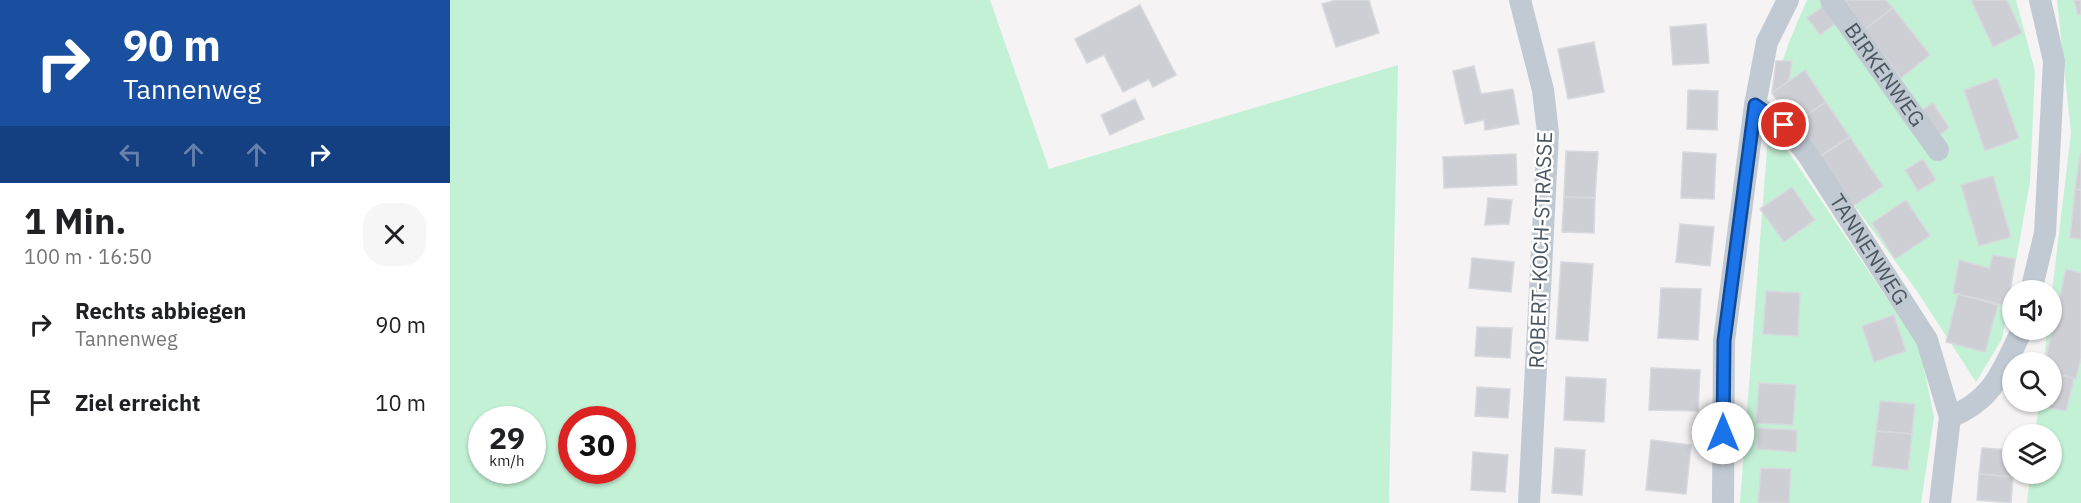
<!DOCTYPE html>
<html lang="de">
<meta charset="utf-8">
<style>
body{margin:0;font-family:"IBM Plex Sans",sans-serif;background:#f6f6f6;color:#202124;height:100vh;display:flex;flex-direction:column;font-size:22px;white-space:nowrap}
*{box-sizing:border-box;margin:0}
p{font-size:20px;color:#757577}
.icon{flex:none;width:33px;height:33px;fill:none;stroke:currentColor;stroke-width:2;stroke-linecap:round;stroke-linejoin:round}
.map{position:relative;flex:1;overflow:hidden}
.sheet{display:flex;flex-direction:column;background:#fff;width:450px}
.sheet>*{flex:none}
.banner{background:#1a4fa0;color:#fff;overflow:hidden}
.controls{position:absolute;left:1552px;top:280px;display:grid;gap:12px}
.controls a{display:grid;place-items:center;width:60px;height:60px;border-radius:50%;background:#fff;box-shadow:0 2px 4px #0004;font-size:30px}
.speed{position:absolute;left:18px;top:406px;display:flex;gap:12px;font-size:30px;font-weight:700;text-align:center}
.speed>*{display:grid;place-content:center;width:78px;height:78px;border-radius:50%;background:#fff;box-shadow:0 2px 4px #0004;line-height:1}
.speed small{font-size:15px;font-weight:400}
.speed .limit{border:9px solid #d22;background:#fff;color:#111}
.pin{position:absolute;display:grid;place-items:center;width:51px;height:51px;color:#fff;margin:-26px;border:3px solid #fff;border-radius:50%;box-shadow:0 2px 6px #0007}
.me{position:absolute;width:66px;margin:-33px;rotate:0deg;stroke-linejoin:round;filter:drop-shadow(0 0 4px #0008)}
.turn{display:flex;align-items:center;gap:21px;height:126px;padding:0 24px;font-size:27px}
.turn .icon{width:78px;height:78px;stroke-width:2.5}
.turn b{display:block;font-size:42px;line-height:51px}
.lanes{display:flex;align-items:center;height:57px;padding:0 24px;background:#0003;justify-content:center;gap:30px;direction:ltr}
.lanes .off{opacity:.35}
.round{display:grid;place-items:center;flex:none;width:63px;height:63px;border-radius:24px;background:#f6f6f6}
.overview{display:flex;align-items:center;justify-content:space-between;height:102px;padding:0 24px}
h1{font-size:36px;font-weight:800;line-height:45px}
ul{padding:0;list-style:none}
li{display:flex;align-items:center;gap:18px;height:78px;padding:0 24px}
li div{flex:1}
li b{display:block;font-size:22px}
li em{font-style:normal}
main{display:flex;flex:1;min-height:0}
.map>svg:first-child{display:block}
.green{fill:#c3f1d5;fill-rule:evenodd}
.building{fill:#cdcfd5;stroke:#d7d9de;stroke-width:1.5}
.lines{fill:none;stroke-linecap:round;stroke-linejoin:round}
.minor{stroke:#c1cad2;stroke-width:22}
.route-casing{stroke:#114b97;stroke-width:15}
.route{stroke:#1a73e8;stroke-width:10}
.labels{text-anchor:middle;stroke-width:5;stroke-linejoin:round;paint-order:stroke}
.street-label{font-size:21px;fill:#4a5661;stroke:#fff}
</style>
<main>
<section class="sheet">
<div class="banner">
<div class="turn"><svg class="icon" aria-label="right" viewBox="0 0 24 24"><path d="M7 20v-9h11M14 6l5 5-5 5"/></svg><div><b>90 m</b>Tannenweg</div></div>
<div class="lanes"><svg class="icon off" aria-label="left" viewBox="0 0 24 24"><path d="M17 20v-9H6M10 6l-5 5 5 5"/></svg><svg class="icon off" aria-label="ahead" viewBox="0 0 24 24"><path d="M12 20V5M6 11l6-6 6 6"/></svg><svg class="icon off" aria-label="ahead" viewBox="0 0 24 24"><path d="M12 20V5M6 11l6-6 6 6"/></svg><svg class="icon" aria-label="right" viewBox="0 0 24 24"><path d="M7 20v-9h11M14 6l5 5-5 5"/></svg></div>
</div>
<div class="overview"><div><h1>1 Min.</h1><p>100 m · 16:50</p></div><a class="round"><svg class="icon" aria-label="close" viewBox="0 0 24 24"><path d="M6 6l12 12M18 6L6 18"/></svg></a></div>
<ul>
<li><svg class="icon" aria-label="right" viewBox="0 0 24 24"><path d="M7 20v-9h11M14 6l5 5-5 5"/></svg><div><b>Rechts abbiegen</b><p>Tannenweg</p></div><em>90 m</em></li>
<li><svg class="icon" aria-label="arrive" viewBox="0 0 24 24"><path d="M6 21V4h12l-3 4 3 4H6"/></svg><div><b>Ziel erreicht</b></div><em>10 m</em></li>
</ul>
</section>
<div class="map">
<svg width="1631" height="503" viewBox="0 0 1631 503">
<rect width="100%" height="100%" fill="#f5f3f3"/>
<g class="green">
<path d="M0 0H540L599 169 948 65 939 503H0ZM32 420H82V471H32ZM122 420H172V471H122Z"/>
<path d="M1357 0H1566L1585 71 1580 182 1552 339 1526 382 1467 291 1322 93 1339 42Z"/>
<path d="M1607 0H1631V503H1577L1580 474H1602V435H1585L1589 402H1602V363H1594L1597 330H1602V292L1621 133Z"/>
<path d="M1318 136 1332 142 1470 348 1484 417 1471 503H1290Z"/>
</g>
<g class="building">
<path d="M886 0H919L929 33 886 47 872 4Z"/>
<path d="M1395 0H1436L1443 8 1414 30Z"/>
<path d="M1521 0H1557L1572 33 1543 47Z"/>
<path d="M1624 0H1631V14L1628 15Z"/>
<path d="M690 5 726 75 703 87 699 79 673 92 654 55 637 63 625 39Z"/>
<path d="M1374 6 1386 23 1370 35 1357 18Z"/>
<path d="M1443 8 1480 55 1451 78 1414 30Z"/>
<path d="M1256 24 1259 63 1223 65 1220 27Z"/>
<path d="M1144 42 1154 92 1118 99 1108 49Z"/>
<path d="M1326 61H1342L1339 81 1322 93Z"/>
<path d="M1024 66 1031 94 1063 89 1069 124 1035 130 1034 120 1015 124 1003 71Z"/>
<path d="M1355 70 1376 102 1343 124 1322 93Z"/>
<path d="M1547 78 1569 138 1535 151 1514 90Z"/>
<path d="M1238 90 1268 91 1267 130 1237 129Z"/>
<path d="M685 99 694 119 660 135 651 115Z"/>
<path d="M1376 102 1400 137 1366 159 1343 124Z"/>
<path d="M1483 103 1499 128 1488 136 1472 110Z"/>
<path d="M1400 137 1433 186 1399 209 1366 159Z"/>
<path d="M1116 151 1148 152 1145 198 1114 197Z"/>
<path d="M1233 152 1266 154 1264 199 1231 198Z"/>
<path d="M1066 154 1067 185 994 188 993 157Z"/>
<path d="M1630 154H1631V190L1625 189Z"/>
<path d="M1473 159 1486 180 1468 191 1455 170Z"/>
<path d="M1543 176 1561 237 1529 246 1511 185Z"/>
<path d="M1342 187 1365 220 1334 242 1310 209Z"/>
<path d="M1625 189 1631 190V239L1620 238Z"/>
<path d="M1114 197 1145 198 1144 233 1112 232Z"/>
<path d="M1038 198 1062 200 1059 224 1035 225Z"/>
<path d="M1456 200 1480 236 1445 259 1422 223Z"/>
<path d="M1230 224 1264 227 1260 266 1226 262Z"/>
<path d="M1543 255 1565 259 1558 306 1503 293 1509 260 1539 268Z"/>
<path d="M1022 258 1064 262 1061 292 1019 288Z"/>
<path d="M1111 262 1143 264 1138 341 1106 339Z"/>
<path d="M1616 269 1631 273V358L1626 379 1602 373V363H1595Z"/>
<path d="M1211 288 1251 289 1248 340 1208 338Z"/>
<path d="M1316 291 1350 293 1348 336 1313 334Z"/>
<path d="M1508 294 1548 305 1535 352 1496 342Z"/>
<path d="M1444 315 1456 351 1424 362 1412 326Z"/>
<path d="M1027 327 1062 328 1060 358 1025 356Z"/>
<path d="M1201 368 1250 370 1248 411 1199 410Z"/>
<path d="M1602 373 1624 378 1616 411 1578 404 1602 402Z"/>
<path d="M1116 377 1156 379 1154 422 1114 420Z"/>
<path d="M1309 383 1346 385 1343 425 1306 423Z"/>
<path d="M1027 387 1060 389 1058 418 1025 416Z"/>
<path d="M1430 401 1465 404 1462 434 1426 431Z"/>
<path d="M1308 428 1347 430 1346 452 1307 449Z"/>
<path d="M1426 431 1462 434 1458 470 1422 466Z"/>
<path d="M1201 440 1241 445 1236 494 1196 490Z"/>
<path d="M1105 448 1135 450 1132 495 1102 493Z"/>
<path d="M1532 448 1563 450V477L1529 474Z"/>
<path d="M1023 452 1058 455 1055 492 1021 490Z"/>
<path d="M1311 468 1341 469 1339 503H1308Z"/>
<path d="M1529 474 1563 477 1561 503 1527 500Z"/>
</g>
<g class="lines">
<g class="minor">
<path d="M1070 0 1093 90 1098 133 1079 503"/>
<path id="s1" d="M1381 0 1488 150"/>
<path id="s2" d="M1305 105 1334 125 1358 155 1477 340 1500 417 1490 503"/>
<path d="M1581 291 1595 233 1604 61 1590 0"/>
<path d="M1500 417C1544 400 1553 369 1572 330"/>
<path d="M1273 503 1274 341 1305 105 1317 42 1338 0"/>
</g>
</g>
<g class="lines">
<defs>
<path id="route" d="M1273 433 1274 341 1305 105 1334 125"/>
</defs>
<use href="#route" class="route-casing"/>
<use href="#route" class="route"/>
</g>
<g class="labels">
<g class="street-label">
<text dy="7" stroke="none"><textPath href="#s1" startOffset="92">BIRKENWEG</textPath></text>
<text transform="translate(1091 250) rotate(-88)" y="7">ROBERT-KOCH-STRASSE</text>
<text dy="7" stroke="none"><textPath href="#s2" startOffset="186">TANNENWEG</textPath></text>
</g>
</g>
</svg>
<div class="controls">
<a><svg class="icon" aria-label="sound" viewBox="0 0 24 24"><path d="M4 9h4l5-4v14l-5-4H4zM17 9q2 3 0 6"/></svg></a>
<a><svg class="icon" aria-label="search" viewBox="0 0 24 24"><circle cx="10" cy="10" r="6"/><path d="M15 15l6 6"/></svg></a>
<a><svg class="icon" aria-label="layers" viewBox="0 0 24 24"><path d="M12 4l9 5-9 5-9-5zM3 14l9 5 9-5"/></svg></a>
</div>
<div class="speed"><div>29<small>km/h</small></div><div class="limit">30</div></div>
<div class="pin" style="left:1334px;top:125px;background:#d93025"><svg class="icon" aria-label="arrive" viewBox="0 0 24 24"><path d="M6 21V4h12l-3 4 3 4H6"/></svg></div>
<svg class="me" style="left:1273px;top:433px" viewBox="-20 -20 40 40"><circle r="19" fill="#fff"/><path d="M0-13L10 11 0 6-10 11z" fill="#1a73e8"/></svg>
</div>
</main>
